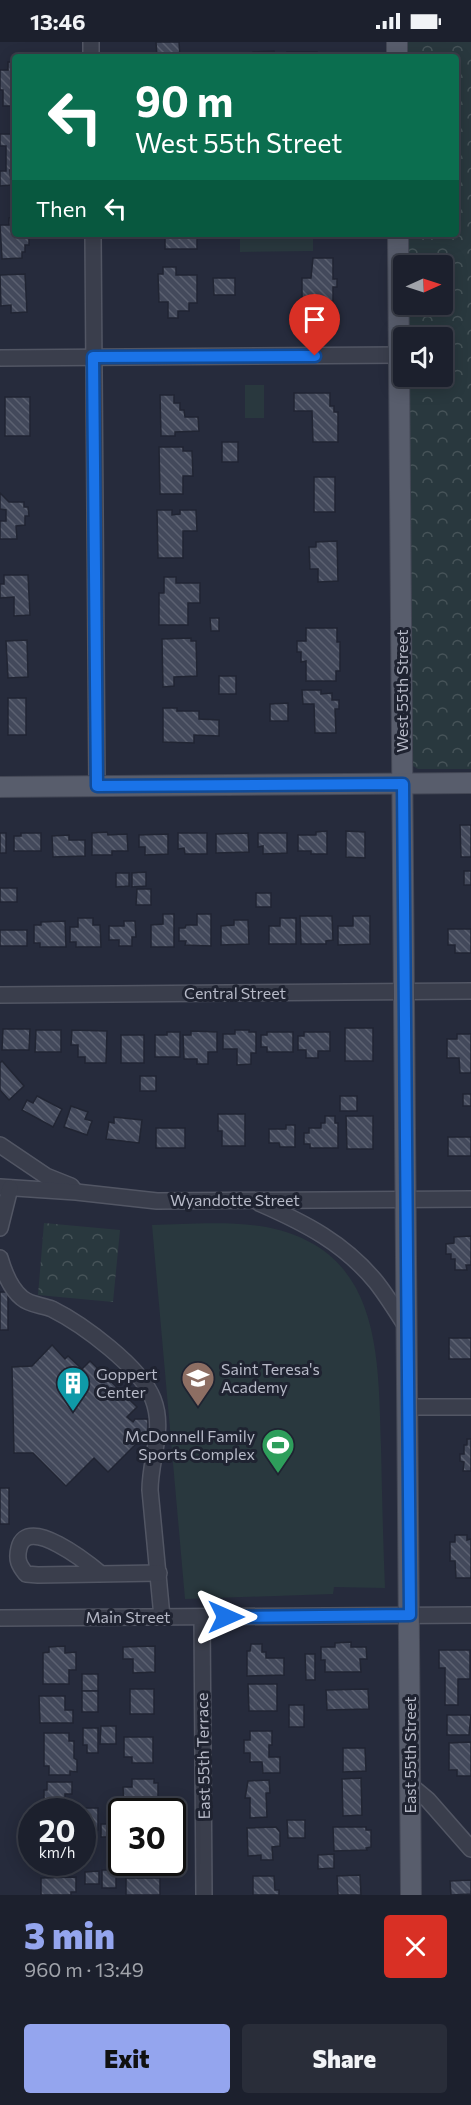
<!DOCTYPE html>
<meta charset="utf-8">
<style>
body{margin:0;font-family:Commissioner,sans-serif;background:#292d39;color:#f1f3f6;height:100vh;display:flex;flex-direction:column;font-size:22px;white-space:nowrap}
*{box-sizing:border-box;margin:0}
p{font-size:20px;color:#a0a3aa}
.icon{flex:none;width:33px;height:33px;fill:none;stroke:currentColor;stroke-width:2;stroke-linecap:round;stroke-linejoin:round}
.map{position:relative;height:1853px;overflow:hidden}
.drawer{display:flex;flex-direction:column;background:#1c202d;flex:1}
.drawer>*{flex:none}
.top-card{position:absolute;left:12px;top:12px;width:447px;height:183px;border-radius:6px;box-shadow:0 3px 15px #0003,0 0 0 2px #3a3e49;background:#0b6e4f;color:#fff;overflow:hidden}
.needle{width:39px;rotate:87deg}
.fabs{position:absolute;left:393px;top:213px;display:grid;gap:12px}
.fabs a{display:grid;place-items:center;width:60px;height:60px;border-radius:6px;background:#1c202d;box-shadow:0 3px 15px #0003,0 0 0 2px #3a3e49;font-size:30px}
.speed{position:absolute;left:18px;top:1756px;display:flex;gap:12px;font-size:30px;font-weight:700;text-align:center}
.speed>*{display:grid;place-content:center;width:78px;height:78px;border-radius:50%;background:#1c202d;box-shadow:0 3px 15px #0003,0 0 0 2px #3a3e49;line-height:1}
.speed small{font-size:15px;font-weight:400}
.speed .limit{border:3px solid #111;border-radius:9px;background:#fff;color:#111}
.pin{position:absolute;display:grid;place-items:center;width:51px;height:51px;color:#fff;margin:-62px -26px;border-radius:50% 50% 50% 0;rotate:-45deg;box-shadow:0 0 6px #0007}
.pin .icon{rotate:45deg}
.me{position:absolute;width:66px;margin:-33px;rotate:90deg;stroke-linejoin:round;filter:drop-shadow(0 0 4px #0008)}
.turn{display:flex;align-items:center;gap:21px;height:126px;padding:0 24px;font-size:27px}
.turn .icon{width:78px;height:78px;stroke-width:2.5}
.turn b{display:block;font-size:42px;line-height:51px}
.then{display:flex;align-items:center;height:57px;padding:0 24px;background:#0003;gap:12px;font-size:22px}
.round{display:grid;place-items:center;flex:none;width:63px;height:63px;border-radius:6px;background:#292d39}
.overview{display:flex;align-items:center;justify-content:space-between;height:102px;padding:0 24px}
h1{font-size:36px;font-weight:800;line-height:45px;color:#94a5ee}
.cta{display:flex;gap:12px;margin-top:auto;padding:12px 24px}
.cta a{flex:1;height:69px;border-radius:6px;background:#94a5ee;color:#111;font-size:24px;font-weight:800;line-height:69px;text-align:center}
.cta a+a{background:#292d39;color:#f1f3f6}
.status{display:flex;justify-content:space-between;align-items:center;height:42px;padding:0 30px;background:#1c202d;direction:ltr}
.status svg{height:16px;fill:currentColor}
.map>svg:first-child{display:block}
.green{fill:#29383e}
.park{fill:url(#park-crowns)}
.building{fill:url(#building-back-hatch);stroke:#212533;stroke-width:1.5}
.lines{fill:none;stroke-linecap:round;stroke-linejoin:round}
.minor-casing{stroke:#525664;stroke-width:18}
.major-casing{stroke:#434755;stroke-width:22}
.minor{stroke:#3a3e4c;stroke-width:15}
.major{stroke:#585d6c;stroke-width:20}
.route-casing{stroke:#114b97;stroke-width:15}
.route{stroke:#1a73e8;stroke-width:10}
.labels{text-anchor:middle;stroke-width:6;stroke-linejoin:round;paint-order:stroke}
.street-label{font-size:16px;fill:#b6b9c7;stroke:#1f2331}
.poi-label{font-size:16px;fill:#b6b9c7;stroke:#1f2331;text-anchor:start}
</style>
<div class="status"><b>13:46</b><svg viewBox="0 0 49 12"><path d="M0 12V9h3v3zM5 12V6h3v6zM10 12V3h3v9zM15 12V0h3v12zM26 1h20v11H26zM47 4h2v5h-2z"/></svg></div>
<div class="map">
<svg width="471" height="1853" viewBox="0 0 471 1853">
<defs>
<pattern id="park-crowns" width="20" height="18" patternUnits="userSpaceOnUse" patternTransform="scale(1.5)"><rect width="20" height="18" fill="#29383e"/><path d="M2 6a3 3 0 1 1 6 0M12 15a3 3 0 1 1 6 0" fill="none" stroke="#465358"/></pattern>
<pattern id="building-back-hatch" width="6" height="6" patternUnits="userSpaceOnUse" patternTransform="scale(1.5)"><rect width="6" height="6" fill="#43495b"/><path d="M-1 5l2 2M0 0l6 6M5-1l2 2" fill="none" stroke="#5c6171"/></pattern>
</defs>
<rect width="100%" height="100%" fill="#262b3c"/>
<g class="green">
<path d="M240 192H313V209L240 210Z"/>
<rect x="245" y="343" width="19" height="33"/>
<path d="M152 1183C189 1182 239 1178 275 1187 382 1213 378 1316 381 1404 382 1451 383 1498 385 1546L334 1545 333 1552 185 1557Z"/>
</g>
<g class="park">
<path d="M405 0H471V727H418L413 724 411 720 408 335 442 334V296L407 295V263L442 262V224L407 223 406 192H456V15H405Z"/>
<path d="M44 1181 120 1188 113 1260 38 1253Z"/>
</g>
<g class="building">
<path d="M156 0H179L180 15H157Z"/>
<path d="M274 9V15H253V10Z"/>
<path d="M287 10H317V13H323V15H287Z"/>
<path d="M8 20H15V64H3V48H0V28H8Z"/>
<path d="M0 92H15V128H10L11 143 0 144V129H6V104H0Z"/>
<path d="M15 175V192H29V203H25V210H22V216L2 217 0 183H9V176Z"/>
<rect x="165" y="192" width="32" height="15"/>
<path d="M313 216H333V237H337V245H333V259L302 260V236H311Z"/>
<path d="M163 225H176V233H197V261H189V269H178V276H168V260H159L158 232H163Z"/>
<path d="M25 232 27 270 11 271V263L1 264 0 233Z"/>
<path d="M213 236H235V253H214Z"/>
<path d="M294 351H330V364H334V370H338V400H313L312 369H294Z"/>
<path d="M160 353H174V361H180V368H184L185 375H198L199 389 175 390V394H161Z"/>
<rect x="5" y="355" width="25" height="39"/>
<rect x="222" y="400" width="16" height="20"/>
<path d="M159 405H183V409H192L193 434H183V452H160Z"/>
<rect x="314" y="435" width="21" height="35"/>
<path d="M0 451 9 460H24V465H28L29 474H25V483L16 484 17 497H0V479H6V468L0 467Z"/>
<path d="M157 468H172V473L180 472V468H196L197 489H183V516H158Z"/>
<path d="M337 499 338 539 318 540V527H310L309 505H316V500Z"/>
<path d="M4 533H28L30 573 14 574V555L0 556V542H4Z"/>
<path d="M164 535H176V541H200V561H188V583H159V551H164Z"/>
<path d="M210 576H219V589H211Z"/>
<path d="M306 586H337V600H340V629H336V639H306V619L301 620V610H297V599H306Z"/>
<path d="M191 596V599H196L197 634 174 635V644L163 645 162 597Z"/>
<path d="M27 598 28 635 8 636 6 599Z"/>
<rect x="219" y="634" width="17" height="18"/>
<path d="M302 648H321V652L332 651V658H339V667H335L336 691H315L314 662H303Z"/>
<rect x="8" y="656" width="18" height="37"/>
<path d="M288 661V679H270V662Z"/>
<path d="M163 666H177V669H199V677L219 678V694L194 693V701L163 700Z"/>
<path d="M460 783H471V815H461Z"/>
<path d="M327 789V812H311V809H298V793H316V790Z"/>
<path d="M346 789 365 790V816L346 815Z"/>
<path d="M107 790 108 793 127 792 128 809H112V813H92V791Z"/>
<rect x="0" y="791" width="6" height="20"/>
<path d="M21 791H41V809H14V794H21Z"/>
<path d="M178 791H207V812H185L184 806 178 807Z"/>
<path d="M248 791 249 810 216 811V792Z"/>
<path d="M258 791H287V811L263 812V804L258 805Z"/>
<path d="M168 792V812L145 813V805H139V793Z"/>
<path d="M69 793V798H85V814L53 815 52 794Z"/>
<rect x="464" y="829" width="7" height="14"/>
<path d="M146 830V844L132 845V831Z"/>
<path d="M116 831H129V844L116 845Z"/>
<rect x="0" y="846" width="17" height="14"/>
<path d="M137 847H151V863H136Z"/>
<rect x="256" y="851" width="15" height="14"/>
<path d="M163 872H174V905H151V883L163 882Z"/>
<path d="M197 872H211V904L185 903 186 899H179V886H185L186 883H197Z"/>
<path d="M300 874H332L333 898 326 899V902H301Z"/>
<path d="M353 874H370V902L338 903V884H353Z"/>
<path d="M78 876H93V883H100L101 905H76V900H70V885H78Z"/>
<path d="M280 876H296V902H269V884H280Z"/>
<path d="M234 878H248L249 902 221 903V884L234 883Z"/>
<path d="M65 879 66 905H40V901H34V883H41V880Z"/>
<path d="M124 879H135L136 895H132V904H119V898H109V884H124Z"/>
<path d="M448 887H471V911H455V903H448Z"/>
<rect x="0" y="888" width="27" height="16"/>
<rect x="345" y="986" width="28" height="33"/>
<path d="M3 987H30L29 1008H2Z"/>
<path d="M36 988H61V1010H35Z"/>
<path d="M72 988 107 989 106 1021H85V1015H78V1003H71Z"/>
<path d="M235 988H249V990H256V1011H251V1022L237 1023V1007H223V992H235Z"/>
<path d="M191 989 217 990V1010H208V1022H197V1017H184L183 993H191Z"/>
<path d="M167 990H180V1015H155V993H167Z"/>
<path d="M267 990H293V1010H267V1005H261V993H267Z"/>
<path d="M304 990H330V1009H318V1016H306V1008H298V994H304Z"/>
<path d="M457 992H471V1031H460L459 1016H447V997H457Z"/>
<rect x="121" y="993" width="23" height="28"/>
<path d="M2 1019 24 1044 9 1058 0 1048V1021Z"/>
<rect x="140" y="1034" width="16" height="15"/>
<rect x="463" y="1052" width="8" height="12"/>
<path d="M37 1054 62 1067 53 1085 22 1068 27 1058 33 1061Z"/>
<rect x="340" y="1054" width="17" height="15"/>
<path d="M71 1064 88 1070 85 1077 92 1079 87 1093 64 1085Z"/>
<path d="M218 1072H245V1104H222V1089H218Z"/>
<path d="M325 1074H335V1081H338V1106H310V1102H304V1091H309V1086H321V1081H325Z"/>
<path d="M346 1074H373V1107H347Z"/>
<path d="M114 1075 142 1078 139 1101 106 1097 109 1080 114 1081Z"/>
<path d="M286 1083H295V1105H280L279 1101H269V1087H286Z"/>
<rect x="156" y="1086" width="29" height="20"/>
<rect x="448" y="1095" width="23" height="19"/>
<path d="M471 1194V1223H466L467 1228H455V1217H451V1212H446V1202L454 1201V1195Z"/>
<rect x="0" y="1250" width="8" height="38"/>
<rect x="449" y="1296" width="22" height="21"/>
<path d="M52 1303 65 1317 68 1314 82 1327 90 1319 137 1365 127 1375 133 1380 135 1377H148V1390L108 1430 94 1416 66 1444 33 1411H14L12 1325 32 1324Z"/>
<path d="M467 1397H471V1429H463L464 1420 460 1419V1412H464V1403H467Z"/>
<rect x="0" y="1446" width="9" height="36"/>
<path d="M455 1493H467V1498L471 1497V1536H456L455 1519H450V1500H455Z"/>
<path d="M351 1600V1605H366L367 1617H360L361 1630H325V1618H321V1605H335V1601Z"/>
<path d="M251 1602H262V1610H266V1616H284V1633L247 1634V1609H250Z"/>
<path d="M65 1604V1611L76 1610V1628H69V1642H43V1611L49 1610V1605Z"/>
<path d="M155 1604V1630L133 1631V1617H123V1605Z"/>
<path d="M439 1608H470V1637H458V1663H445V1626H439Z"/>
<path d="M305 1612H315V1638H306Z"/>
<rect x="82" y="1632" width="16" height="17"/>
<path d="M248 1642H277V1669H249Z"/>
<rect x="130" y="1647" width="24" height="25"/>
<path d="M368 1647 369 1667 327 1668 326 1648Z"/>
<rect x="82" y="1649" width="16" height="21"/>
<path d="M39 1654H65V1668H73V1681H40Z"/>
<rect x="289" y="1663" width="15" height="22"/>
<path d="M447 1673H471L469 1693H447Z"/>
<path d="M101 1684H116V1702H100Z"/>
<path d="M83 1686H98V1711H87V1703H83Z"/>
<path d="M250 1689H272V1703H269V1715H280V1731H263L262 1720H250V1711H244V1698H250Z"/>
<path d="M44 1691H69V1699H74V1716L77 1718V1730L70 1729V1733H49V1724H44Z"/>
<path d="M124 1695H153V1721H132V1715H124Z"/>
<path d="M471 1700V1734H457V1728H449V1701Z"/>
<path d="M343 1706H365L366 1729 343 1730Z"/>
<path d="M361 1736 362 1773 343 1774 342 1737Z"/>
<path d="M132 1737H154V1741H158V1755H155V1760H124L123 1745H132Z"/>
<path d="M269 1738 270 1751H266L267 1775 250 1776V1756H245L248 1739Z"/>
<path d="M47 1740H72V1752H65V1770H47V1761H44V1748H47Z"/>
<path d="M82 1766H98V1788H83Z"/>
<path d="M287 1778H305V1796H288Z"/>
<path d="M101 1782H113L114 1795H101Z"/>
<path d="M276 1785 280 1790V1804L272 1805 273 1818H261V1813L248 1814 247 1786Z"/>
<path d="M333 1785H366V1788H371V1805L366 1806 367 1808 334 1809Z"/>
<path d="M334 1812V1826L318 1827V1813Z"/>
<rect x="102" y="1828" width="14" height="18"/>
<path d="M99 1829V1842H85V1830Z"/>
<path d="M360 1833 361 1853H338L337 1834Z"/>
<path d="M253 1834H274L275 1848H279V1853H253Z"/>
<path d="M76 1835V1850H71V1853H41V1836Z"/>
<rect x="126" y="1836" width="34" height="17"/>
<path d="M471 1838V1852L451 1853 450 1839Z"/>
</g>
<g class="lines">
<defs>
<g id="minor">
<path d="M91 0V15"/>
<path d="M93 192 97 744"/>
<path d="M0 316 400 313"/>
<path d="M0 953 471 949"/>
<path d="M0 1103 46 1134 71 1144 74 1148"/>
<path d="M0 1145 76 1150 157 1159 471 1157"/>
<path d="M259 1161C305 1181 344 1201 376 1240 387 1254 397 1270 407 1286"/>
<path d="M0 1186 10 1146"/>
<path d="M0 1216C4 1230 11 1247 22 1256 30 1263 42 1263 52 1267 82 1282 141 1325 153 1357 165 1387 150 1417 150 1448L162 1575"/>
<path d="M408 1365H471"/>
<path d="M101 1532C89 1522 27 1472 19 1506 16 1518 19 1523 26 1532L38 1533 159 1531"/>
<path d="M202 1575 204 1853"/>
<path d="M0 1576 471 1573"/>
<path d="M410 1743 428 1758 471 1807"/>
</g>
<g id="major">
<path d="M397 0V15"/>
<path d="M398 192 411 1853"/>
<path d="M0 745 471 741"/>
</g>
</defs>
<use href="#minor" class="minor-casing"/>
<use href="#major" class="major-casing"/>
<use href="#minor" class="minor"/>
<use href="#major" class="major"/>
</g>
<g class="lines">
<defs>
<path id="route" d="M226 1575 410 1573 403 742 97 744 93 315 315 314"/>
</defs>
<use href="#route" class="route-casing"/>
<use href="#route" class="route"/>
</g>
<defs>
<symbol id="school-pin" viewBox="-11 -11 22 30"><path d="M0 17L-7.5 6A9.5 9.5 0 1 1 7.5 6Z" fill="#8d6e63" stroke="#1f2331"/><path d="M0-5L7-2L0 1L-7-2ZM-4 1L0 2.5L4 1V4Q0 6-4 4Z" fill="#fff"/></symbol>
<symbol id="building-pin" viewBox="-11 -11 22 30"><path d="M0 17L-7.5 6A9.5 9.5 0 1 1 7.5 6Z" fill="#0f9aa8" stroke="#1f2331"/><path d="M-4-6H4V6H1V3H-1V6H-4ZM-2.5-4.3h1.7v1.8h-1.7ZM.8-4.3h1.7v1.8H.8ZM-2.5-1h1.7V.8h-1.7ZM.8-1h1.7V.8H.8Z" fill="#fff"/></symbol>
<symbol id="stadium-pin" viewBox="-11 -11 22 30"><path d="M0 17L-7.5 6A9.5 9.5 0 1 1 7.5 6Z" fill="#2e9e5b" stroke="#1f2331"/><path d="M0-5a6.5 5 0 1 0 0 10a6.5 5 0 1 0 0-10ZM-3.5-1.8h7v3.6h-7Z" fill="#fff"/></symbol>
</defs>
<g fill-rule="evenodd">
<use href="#school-pin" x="179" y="1317" width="38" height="52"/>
<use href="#building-pin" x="54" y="1322" width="38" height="52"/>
<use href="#stadium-pin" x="259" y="1384" width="38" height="52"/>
</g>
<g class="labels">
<g class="street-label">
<text transform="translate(402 649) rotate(-90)" y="6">West 55th Street</text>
<text x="235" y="957">Central Street</text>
<text x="235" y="1164">Wyandotte Street</text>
<text x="128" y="1581">Main Street</text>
<text transform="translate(410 1713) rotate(-90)" y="6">East 55th Street</text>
<text transform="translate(203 1714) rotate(-91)" y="6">East 55th Terrace</text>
</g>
<g class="poi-label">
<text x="221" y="1333">Saint Teresa's<tspan x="221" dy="18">Academy</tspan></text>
<text x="96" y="1338">Goppert<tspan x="96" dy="18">Center</tspan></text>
<text x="255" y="1400" text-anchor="end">McDonnell Family<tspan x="255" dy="18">Sports Complex</tspan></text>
</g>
</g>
</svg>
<div class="fabs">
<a><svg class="needle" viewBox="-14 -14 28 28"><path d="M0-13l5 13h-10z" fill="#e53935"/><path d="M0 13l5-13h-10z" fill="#a0a3aa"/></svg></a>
<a><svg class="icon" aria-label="sound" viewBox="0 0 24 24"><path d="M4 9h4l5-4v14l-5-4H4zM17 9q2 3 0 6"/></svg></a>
</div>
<div class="speed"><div>20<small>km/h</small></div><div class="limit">30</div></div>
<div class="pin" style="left:315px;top:314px;background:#d93025"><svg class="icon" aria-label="arrive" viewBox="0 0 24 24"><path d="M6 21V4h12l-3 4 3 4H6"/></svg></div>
<svg class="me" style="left:226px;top:1575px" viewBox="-20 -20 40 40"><path d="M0-17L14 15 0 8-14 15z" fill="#1a73e8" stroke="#fff" stroke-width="4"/></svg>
<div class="top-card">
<div class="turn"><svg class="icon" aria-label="left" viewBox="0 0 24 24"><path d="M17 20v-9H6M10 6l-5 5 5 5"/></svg><div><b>90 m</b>West 55th Street</div></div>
<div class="then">Then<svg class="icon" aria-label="left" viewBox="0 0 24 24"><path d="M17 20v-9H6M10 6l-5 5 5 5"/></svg></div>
</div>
</div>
<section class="drawer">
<div class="overview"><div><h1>3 min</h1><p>960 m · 13:49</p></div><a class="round" style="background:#d93025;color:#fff"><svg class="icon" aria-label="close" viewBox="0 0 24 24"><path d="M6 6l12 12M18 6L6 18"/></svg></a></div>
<div class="cta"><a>Exit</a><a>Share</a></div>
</section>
